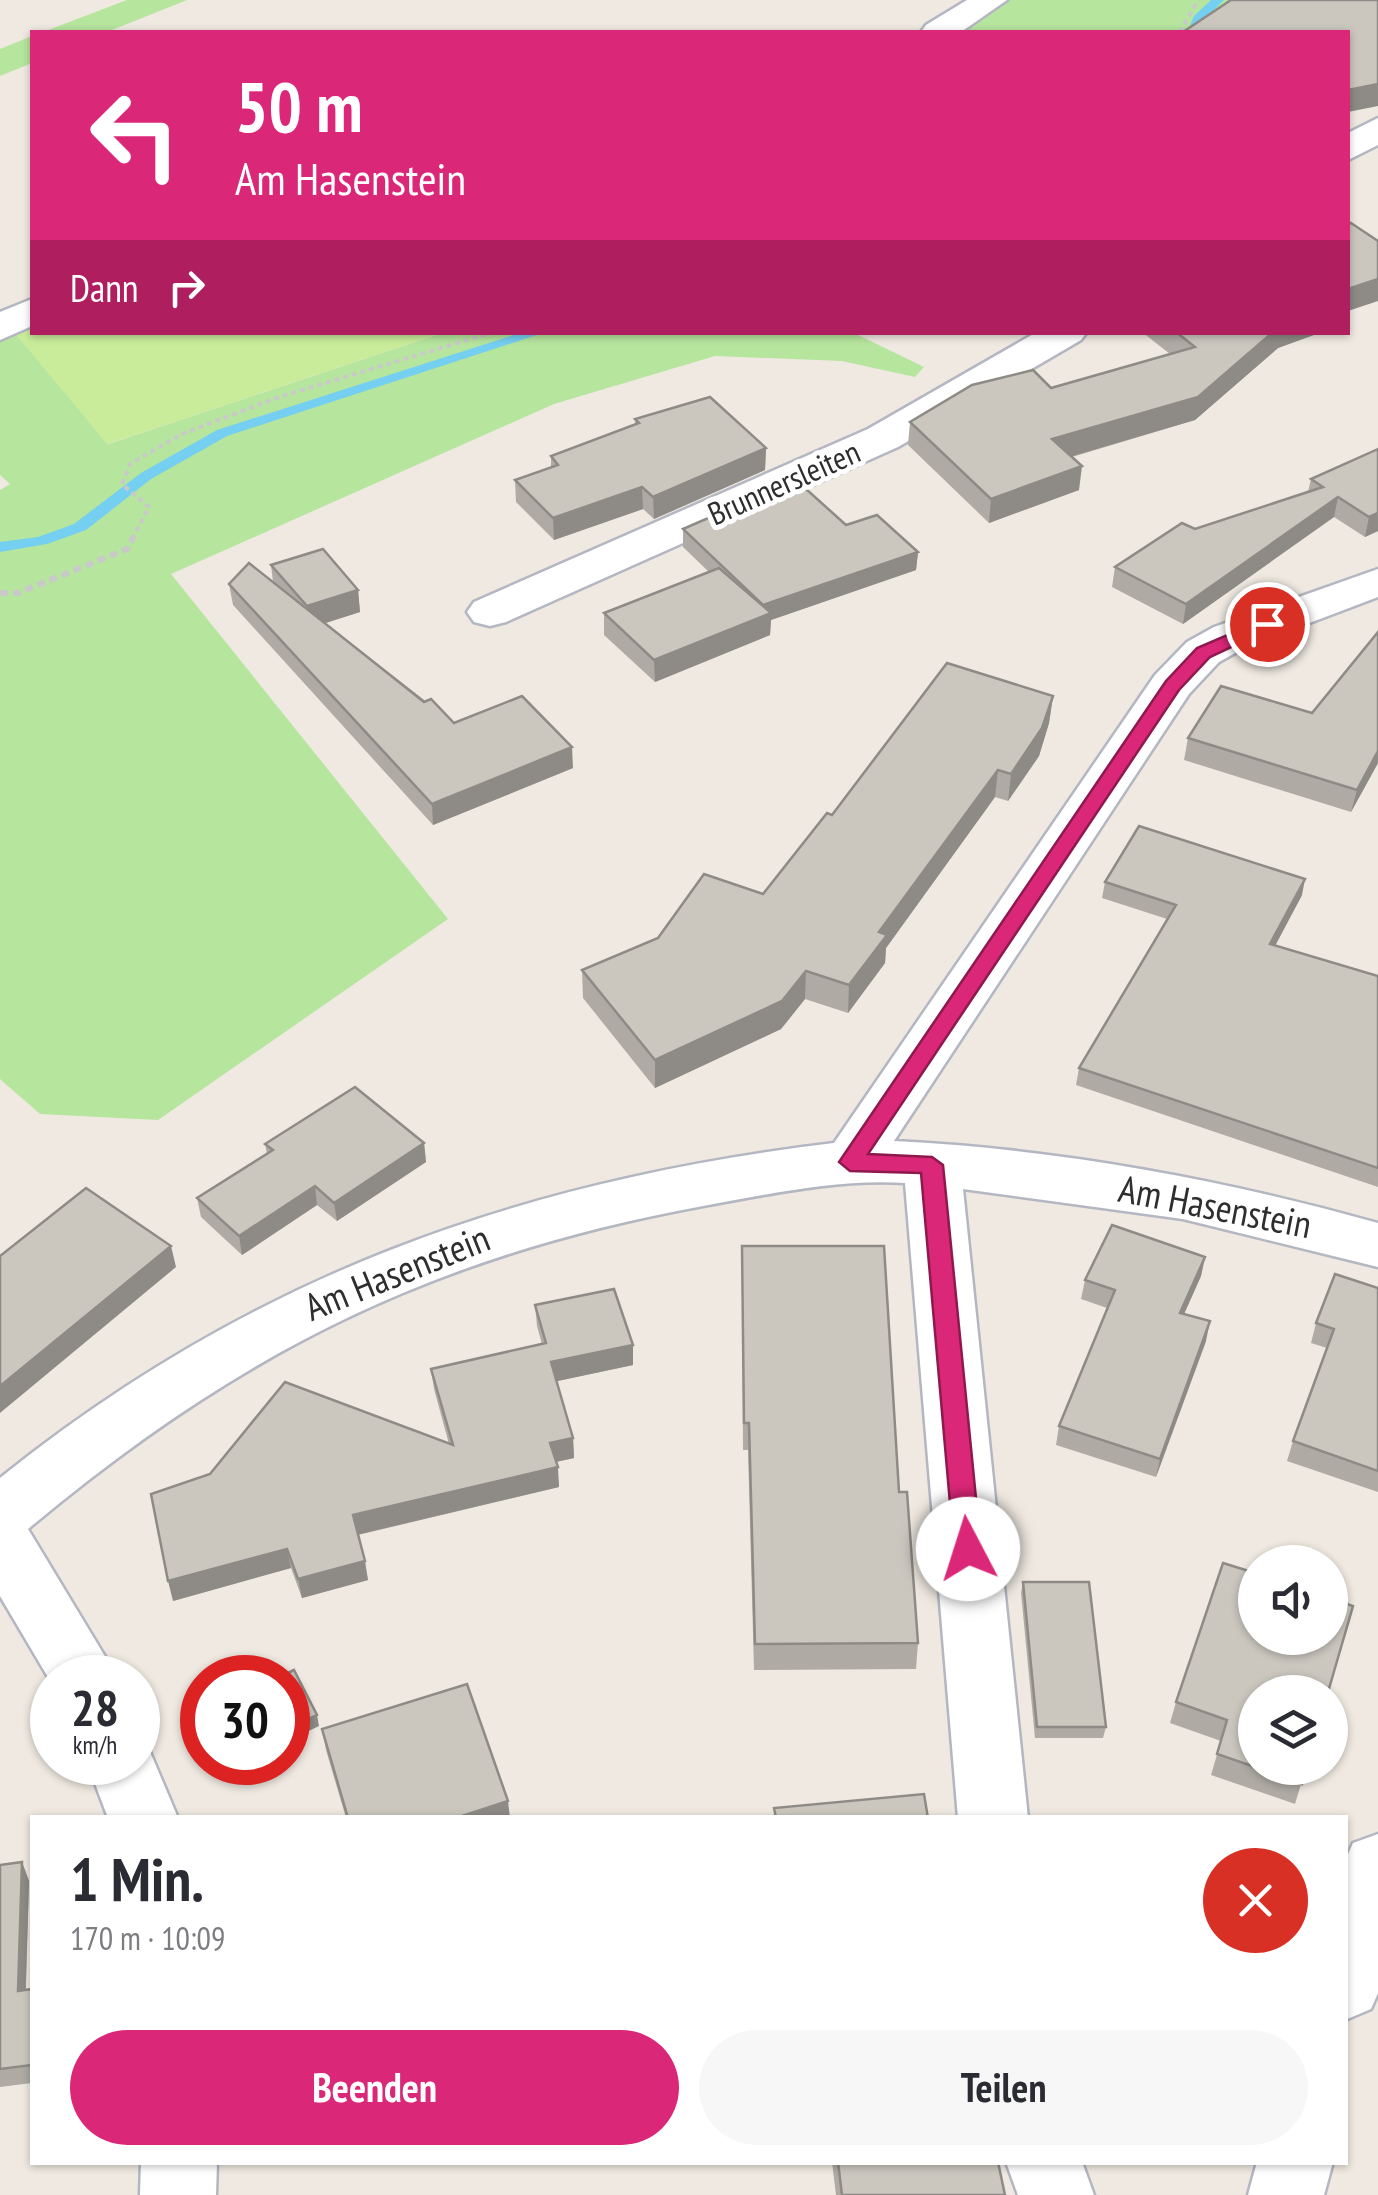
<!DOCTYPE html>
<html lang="de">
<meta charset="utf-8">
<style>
body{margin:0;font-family:"PT Sans Narrow",sans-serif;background:#f7f7f7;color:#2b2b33;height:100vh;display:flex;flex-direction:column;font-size:38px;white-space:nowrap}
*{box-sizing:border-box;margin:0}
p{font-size:32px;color:#7c7c81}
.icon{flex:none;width:55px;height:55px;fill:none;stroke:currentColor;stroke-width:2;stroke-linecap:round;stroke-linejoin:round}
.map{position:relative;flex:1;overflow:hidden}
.drawer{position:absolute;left:30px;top:1815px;width:1318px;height:350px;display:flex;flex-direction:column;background:#fff;border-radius:0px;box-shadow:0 2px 8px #0004}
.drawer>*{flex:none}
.hud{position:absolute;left:30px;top:30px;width:1320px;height:305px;border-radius:0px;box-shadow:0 2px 8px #0004;background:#db2777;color:#fff;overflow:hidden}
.fabs{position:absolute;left:1238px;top:1545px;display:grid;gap:20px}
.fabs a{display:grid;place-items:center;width:110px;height:110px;border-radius:50%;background:#fff;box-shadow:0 2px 8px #0004;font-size:50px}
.speed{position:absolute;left:30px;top:1655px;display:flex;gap:20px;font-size:50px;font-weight:700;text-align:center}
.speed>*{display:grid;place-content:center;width:130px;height:130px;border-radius:50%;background:#fff;box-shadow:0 2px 8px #0004;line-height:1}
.speed small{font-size:25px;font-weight:400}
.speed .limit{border:15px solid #d22;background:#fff;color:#111}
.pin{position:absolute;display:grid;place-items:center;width:85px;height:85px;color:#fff;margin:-42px;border:5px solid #fff;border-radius:50%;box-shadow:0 2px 10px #0007}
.me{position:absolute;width:110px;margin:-55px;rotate:355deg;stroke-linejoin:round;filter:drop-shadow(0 0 8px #0008)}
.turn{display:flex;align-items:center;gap:35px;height:210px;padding:0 40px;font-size:45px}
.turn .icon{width:130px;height:130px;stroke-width:2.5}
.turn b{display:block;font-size:70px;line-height:85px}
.then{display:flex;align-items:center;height:95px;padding:0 40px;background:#0003;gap:20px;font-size:38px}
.round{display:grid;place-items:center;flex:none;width:105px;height:105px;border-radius:52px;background:#f7f7f7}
.headline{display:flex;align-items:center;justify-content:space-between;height:170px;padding:0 40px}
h1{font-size:60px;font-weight:600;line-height:75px}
.button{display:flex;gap:20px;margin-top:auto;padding:20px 40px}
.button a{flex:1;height:115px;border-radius:60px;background:#db2777;color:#fff;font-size:40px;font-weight:600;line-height:115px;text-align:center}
.button a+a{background:#f7f7f7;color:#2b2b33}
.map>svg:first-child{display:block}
.green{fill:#b6e59e}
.pitch{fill:#c9ec9a}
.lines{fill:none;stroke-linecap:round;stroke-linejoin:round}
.stream{fill:#75cff0;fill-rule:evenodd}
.minor-casing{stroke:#b4b7c1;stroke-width:5}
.path-far1{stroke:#c9c9c9;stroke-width:4;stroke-dasharray:5 4;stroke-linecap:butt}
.path{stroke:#c9c9c9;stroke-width:6;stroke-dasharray:8 5;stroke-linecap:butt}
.minor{fill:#fff;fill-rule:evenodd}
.wall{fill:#afaba4}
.shaded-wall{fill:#8e8b86}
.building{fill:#cbc7bf;stroke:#8e8b86;stroke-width:2.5}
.route{fill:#db2777;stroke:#8e194d;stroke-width:2.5}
.labels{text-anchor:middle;stroke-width:10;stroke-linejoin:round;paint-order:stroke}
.far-street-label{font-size:32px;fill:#2e2e2e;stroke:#fff}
.street-label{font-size:38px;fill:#2e2e2e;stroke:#fff}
</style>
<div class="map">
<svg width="1378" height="2195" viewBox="0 0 1378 2195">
<rect width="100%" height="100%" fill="#efe9e1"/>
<g class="green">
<path d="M127 0H187L107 32H43Z"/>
<path d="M1002 0H1251L1185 32H957Z"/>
<path d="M32 36V63L0 76V49Z"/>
<path d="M442 333H854L924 367 915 377 842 361 715 356 554 404 171 574 448 919 158 1120 40 1114 0 1079V490L10 484 0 475V342L16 334 108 444Z"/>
</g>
<path class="pitch" d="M32 326V332L442 333 107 444 16 334Z"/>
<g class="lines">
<g class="stream">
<path d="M1211 0H1224L1204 20 1199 32H1187L1194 16Z"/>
<path d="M523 332H546L227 436 151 479 86 530 47 544 0 552V542L38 537 74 524 141 473 217 430Z"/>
</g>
<defs>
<g id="minor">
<path d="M967 0H1007L961 32H921L926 25Z"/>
<path d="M1378 118V145L1348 160V133Z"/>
<path d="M32 299V326L0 340V312Z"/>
<path d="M1037 332H1087L1081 340 898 447 506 622 490 626 474 622 467 612 474 602 868 429Z"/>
<path d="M1378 569V597L1246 647 1219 662 1189 694 894 1141C1058 1149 1221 1179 1378 1223V1267L1183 1219 963 1189 1028 1818H958L905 1183C837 1179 770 1194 703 1206 431 1256 238 1353 28 1529L118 1678H52V1684L0 1596V1478C250 1277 517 1181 834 1143L1155 675 1187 642 1214 627Z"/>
<path d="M138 1738 145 1740 178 1818H108L87 1762H138Z"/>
<path d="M1378 1834V1993L1371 2009 1345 2020V1861L1353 1843Z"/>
<path d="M141 2162H217L216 2195H140Z"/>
<path d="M1006 2162H1082L1094 2195H1018Z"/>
<path d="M1257 2162H1333L1324 2195H1248Z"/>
</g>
</defs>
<use href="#minor" class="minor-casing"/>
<g class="path-far1">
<path d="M1180 32 1198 0"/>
<path d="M132 539 149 507 122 484 130 464 182 434 279 397 494 332"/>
</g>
<path class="path" d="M0 593H18L127 549 134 536"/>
<use href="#minor" class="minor"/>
</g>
<g class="wall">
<path d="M1142 332H1322L1278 348 1195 420 1072 457 1079 490 989 523 908 445 910 422 1051 388 1170 354Z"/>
<path d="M635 419 766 448 765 470 654 519 643 509 554 540 516 502 515 480 551 468V456L635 425Z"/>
<path d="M1378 449V531L1365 537 1334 517 1183 624 1112 587 1115 567 1195 529 1308 492 1311 479Z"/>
<path d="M846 525 918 552 916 570 771 620 770 635 655 682 604 635V613L709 572 683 547V529Z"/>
<path d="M271 565 358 590 360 612 325 623 454 723 573 768 433 825 233 605 229 584 273 582Z"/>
<path d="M1378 632V763L1351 812 1184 760 1188 738 1312 713Z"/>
<path d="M1053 696 1049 723 1039 756 1008 801 995 797 886 948 885 963 848 1013 805 999 781 1029 655 1088 583 998 582 970 763 894 832 815Z"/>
<path d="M1105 882 1302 895 1275 946 1378 976V1187L1076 1085 1079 1068 1167 919 1102 898Z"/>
<path d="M424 1143 426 1162 337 1221 317 1205 242 1255 201 1217 197 1198 267 1154 265 1144Z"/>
<path d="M742 1246 899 1492 918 1643 916 1669 754 1670 748 1450H743Z"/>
<path d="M1205 1257 1201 1276 1184 1314 1206 1341 1156 1477 1056 1445 1059 1426 1107 1308 1081 1299 1085 1280Z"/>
<path d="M1378 1288V1492L1287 1461 1293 1441 1327 1348 1311 1343 1316 1323Z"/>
<path d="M535 1305 633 1365 557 1381 573 1438 574 1458 556 1462 559 1487 358 1535 368 1580 302 1598 291 1568 173 1601 449 1444 434 1389 431 1369 542 1344 537 1326Z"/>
<path d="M1223 1563 1306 1768 1295 1804 1211 1775 1221 1741 1170 1723 1176 1702Z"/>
<path d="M1023 1582 1106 1727 1103 1738H1035L1021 1593Z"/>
<path d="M322 1729 510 1818H346L326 1750Z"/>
<path d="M22 1862 29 1881 26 1990 32 1989V2083L0 2087V1865Z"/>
<path d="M832 2162H998L1005 2195H836Z"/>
</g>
<g class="shaded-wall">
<path d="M1378 84V106L1348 112V90Z"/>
<path d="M1378 279V301L1348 311V289Z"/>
<path d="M1273 332H1322L1278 348 1195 420 1049 463 1052 439Z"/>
<path d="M766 448 765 470 654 519 653 497Z"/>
<path d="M1082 466 1079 490 989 523 991 499Z"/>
<path d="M642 487 643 509 554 540 553 518Z"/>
<path d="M1338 497 1334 517 1183 624 1186 604Z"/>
<path d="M1378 513V531L1365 537 1369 517Z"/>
<path d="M918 552 916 570 771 620 770 635 655 682 654 660 763 605Z"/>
<path d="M358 590 360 612 310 628 307 606Z"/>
<path d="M1053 696 1049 723 1039 756 1008 801 1011 774Z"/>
<path d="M572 747 573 768 433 825 432 804Z"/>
<path d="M1378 751V763L1351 812 1357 790Z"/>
<path d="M998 770 995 797 886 948 885 963 848 1013 849 985 879 932Z"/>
<path d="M1305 879 1302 895 1267 961 1270 944Z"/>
<path d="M806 971 805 999 781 1029 655 1088V1060Z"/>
<path d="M424 1143 426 1162 337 1221 334 1203Z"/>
<path d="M315 1186 317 1205 242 1255 239 1236Z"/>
<path d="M171 1246 176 1267 0 1413V1386Z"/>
<path d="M1205 1257 1201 1276 1176 1332 1180 1313Z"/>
<path d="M1210 1321 1206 1341 1156 1477 1160 1459Z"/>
<path d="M633 1345V1365L553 1382 551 1362Z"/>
<path d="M573 1438 574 1458 551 1463 550 1443Z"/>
<path d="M558 1467 559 1487 356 1535 353 1515Z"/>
<path d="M287 1549 291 1568 173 1601 168 1581Z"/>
<path d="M365 1561 368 1580 302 1598 298 1579Z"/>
<path d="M317 1715 319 1726 288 1741V1729Z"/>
<path d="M508 1801 510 1818H456Z"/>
<path d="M22 1862 29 1881 25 2008 18 1991Z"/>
</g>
<g class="building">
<path d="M1231 0H1378V84L1348 90V32H1183Z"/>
<path d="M1351 223 1378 241V279L1348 289V224Z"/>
<path d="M1176 332H1273L1198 397 1052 439 1082 466 991 499 910 422 972 385 1033 370 1051 388 1195 347Z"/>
<path d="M710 397 766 448 653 497 642 487 553 518 515 480 558 465 551 456 639 423 635 419Z"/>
<path d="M1378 449V513L1369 517 1338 497 1186 604 1115 567 1182 523 1195 529 1323 487 1311 479Z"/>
<path d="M796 480 846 525 877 515 918 552 763 605 683 529Z"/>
<path d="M323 549 358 590 307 606 271 565Z"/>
<path d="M249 563 424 702 431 699 454 723 522 696 572 747 432 804 229 584Z"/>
<path d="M719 568 771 613 654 660 604 613Z"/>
<path d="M1378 632V751L1357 790 1188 738 1221 686 1312 713Z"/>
<path d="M947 663 1053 696 1042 728 1011 774 998 770 879 932 887 935 849 985 806 971 782 1001 655 1060 582 970 658 938 704 874 763 894 827 813 832 815Z"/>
<path d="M1139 826 1305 879 1270 944 1378 976V1168L1079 1068 1176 905 1105 882Z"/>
<path d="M355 1087 424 1143 334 1203 315 1186 239 1236 197 1198 273 1150 265 1144Z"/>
<path d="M86 1188 171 1246 0 1386V1256Z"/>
<path d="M1112 1225 1205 1257 1180 1313 1210 1321 1160 1459 1059 1426 1115 1290 1085 1280Z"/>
<path d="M742 1246H884L899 1492H907L918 1643 755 1644 749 1423H744Z"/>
<path d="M1335 1274 1378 1288V1471L1293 1441 1334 1329 1316 1323Z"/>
<path d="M614 1289 633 1345 551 1362 573 1438 550 1443 558 1467 353 1515 365 1561 298 1579 287 1549 168 1581 151 1494 210 1474 285 1382 453 1445 431 1369 546 1343 535 1305Z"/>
<path d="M1223 1563 1255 1573V1638H1330V1598L1353 1606 1328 1692H1255V1767L1217 1754 1227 1720 1176 1702Z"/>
<path d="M1023 1582H1089L1106 1727H1037Z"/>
<path d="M294 1670 317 1715 288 1729V1678H277Z"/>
<path d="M467 1684 508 1801 456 1818H348L322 1729Z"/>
<path d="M1256 1768H1306L1302 1784Z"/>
<path d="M924 1794 928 1818H776L774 1808Z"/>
<path d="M22 1862 18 1991 32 1989V2065L0 2069V1865Z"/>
<path d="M838 2162H998L1005 2195H842Z"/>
</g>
<path class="route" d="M1267 618 1274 620V627L1210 657 1179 690 868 1154 932 1157 943 1165 981 1549 977 1557 968 1560 958 1557 954 1549 921 1173 850 1171 839 1162 1166 681 1197 648Z"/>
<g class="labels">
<g class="far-street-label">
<text transform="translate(784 483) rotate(-24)" y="11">Brunnersleiten</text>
</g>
<g class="street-label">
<text transform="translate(1215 1207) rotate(11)" y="13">Am Hasenstein</text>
<text transform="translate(397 1273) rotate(-22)" y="13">Am Hasenstein</text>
</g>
</g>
</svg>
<div class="fabs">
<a><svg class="icon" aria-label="sound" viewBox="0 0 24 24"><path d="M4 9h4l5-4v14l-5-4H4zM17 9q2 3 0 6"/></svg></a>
<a><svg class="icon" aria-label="layers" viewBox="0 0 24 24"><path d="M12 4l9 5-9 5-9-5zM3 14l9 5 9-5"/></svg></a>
</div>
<div class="speed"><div>28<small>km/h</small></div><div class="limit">30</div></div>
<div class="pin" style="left:1267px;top:624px;background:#d93025"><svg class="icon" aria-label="arrive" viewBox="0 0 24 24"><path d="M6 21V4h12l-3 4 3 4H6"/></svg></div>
<svg class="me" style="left:968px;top:1549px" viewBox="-20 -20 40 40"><circle r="19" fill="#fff"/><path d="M0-13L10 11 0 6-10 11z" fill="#db2777"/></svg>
<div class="hud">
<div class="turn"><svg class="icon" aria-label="left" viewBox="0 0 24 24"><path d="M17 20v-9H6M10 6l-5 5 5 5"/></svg><div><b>50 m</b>Am Hasenstein</div></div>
<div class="then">Dann<svg class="icon" aria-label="right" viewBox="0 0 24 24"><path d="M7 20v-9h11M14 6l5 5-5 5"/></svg></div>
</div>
<section class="drawer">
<div class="headline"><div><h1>1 Min.</h1><p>170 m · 10:09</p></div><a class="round" style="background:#d93025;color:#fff"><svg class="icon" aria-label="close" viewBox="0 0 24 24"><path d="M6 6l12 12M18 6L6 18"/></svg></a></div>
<div class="button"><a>Beenden</a><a>Teilen</a></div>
</section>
</div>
